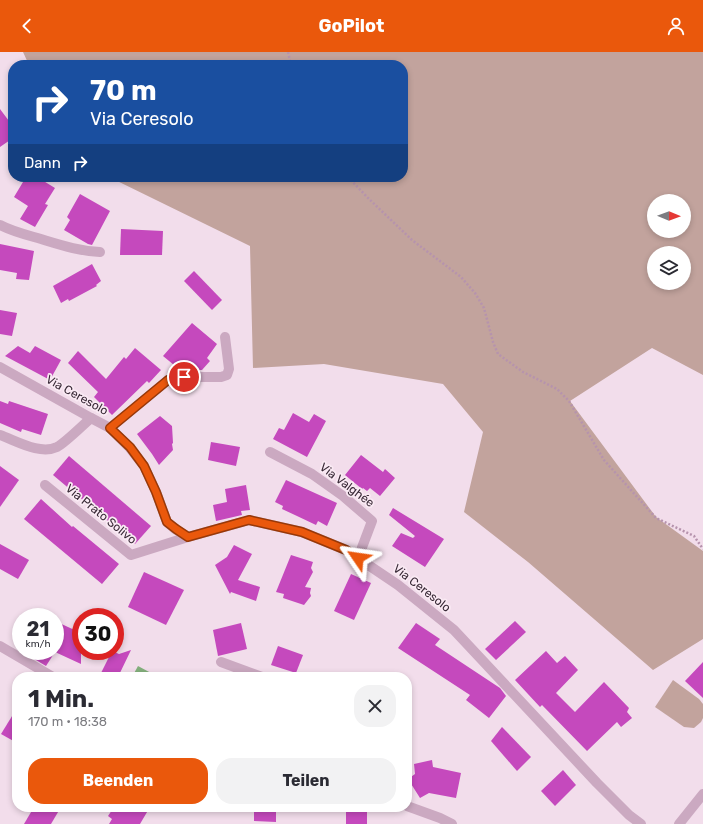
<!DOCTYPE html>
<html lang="de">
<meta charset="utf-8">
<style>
body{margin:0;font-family:Rubik,sans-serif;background:#f2f2f3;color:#2b2b33;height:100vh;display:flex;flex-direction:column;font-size:15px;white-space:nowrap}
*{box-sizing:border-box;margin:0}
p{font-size:13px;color:#7c7c81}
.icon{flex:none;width:22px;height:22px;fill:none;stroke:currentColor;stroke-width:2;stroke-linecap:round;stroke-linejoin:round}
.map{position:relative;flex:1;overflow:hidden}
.details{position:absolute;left:12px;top:620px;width:400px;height:140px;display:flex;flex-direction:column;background:#fff;border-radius:16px;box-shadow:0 2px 6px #0003}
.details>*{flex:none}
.guide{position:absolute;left:8px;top:8px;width:400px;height:122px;border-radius:16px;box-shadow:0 2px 6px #0003;background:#1a4fa0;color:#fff;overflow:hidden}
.needle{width:26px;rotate:91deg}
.controls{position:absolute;left:647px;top:142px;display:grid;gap:8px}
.controls a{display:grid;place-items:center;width:44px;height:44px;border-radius:50%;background:#fff;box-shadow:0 2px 6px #0003;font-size:20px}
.speed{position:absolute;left:12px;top:556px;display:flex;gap:8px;font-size:20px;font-weight:700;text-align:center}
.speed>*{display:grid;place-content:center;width:52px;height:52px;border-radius:50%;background:#fff;box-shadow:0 2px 6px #0003;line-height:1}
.speed small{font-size:10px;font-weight:400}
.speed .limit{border:6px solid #d22;background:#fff;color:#111}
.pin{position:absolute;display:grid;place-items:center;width:34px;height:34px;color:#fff;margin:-17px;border:2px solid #fff;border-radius:50%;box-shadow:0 1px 4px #0007}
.me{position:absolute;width:44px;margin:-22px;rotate:302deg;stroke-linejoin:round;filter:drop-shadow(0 0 3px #0008)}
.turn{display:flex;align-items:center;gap:14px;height:84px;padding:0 16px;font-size:18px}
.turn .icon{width:52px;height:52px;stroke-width:2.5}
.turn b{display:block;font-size:28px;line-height:34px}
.then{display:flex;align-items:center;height:38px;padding:0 16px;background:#0003;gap:8px;font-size:15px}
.round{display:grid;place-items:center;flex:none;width:42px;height:42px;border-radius:16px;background:#f2f2f3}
.head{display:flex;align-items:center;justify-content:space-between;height:68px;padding:0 16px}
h1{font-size:24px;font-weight:700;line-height:30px}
.button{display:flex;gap:8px;margin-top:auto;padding:8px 16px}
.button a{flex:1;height:46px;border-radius:16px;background:#ea580c;color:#fff;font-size:16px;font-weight:700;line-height:46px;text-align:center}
.button a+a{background:#f2f2f3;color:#2b2b33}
header{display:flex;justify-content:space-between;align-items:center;height:52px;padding:0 16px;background:#ea580c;color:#fff;font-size:18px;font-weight:700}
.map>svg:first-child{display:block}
.green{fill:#c2a39d;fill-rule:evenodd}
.water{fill:#83af7c}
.building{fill:#c549bd}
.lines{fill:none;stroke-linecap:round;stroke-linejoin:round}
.path{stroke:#b693ad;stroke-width:2.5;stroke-dasharray:2 2;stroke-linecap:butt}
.minor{stroke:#cba9c1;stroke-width:10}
.route-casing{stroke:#983908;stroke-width:10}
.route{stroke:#ea580c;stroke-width:7}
.labels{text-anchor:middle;stroke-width:3.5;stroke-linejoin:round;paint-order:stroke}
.street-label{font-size:12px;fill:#382936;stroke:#faeaf4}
</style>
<header><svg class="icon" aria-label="back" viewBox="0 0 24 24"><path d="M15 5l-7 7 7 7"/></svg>GoPilot<svg class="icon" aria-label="person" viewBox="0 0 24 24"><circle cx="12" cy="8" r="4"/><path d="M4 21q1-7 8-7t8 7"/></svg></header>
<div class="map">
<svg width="703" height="772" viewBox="0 0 703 772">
<rect width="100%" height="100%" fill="#f2ddeb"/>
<g class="green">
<path d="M23 0H703V323L652 296 570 349 656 465 703 499V587L653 618 528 510 464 460 483 380 443 332 324 312 253 316 250 194 109 125H403V13H29ZM654 149H684V179H654ZM654 201H684V231H654Z"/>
<path d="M673 628 699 647 703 652V666L701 670 694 676 684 675 655 655Z"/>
</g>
<path class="water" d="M138 614 151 621 145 625H132Z"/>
<g class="building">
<path d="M0 57 9 69 13 67V86L0 95Z"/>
<path d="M26 125H37L55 136 45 152 48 153 35 175 20 167 28 154 14 145Z"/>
<path d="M80 142 110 159 92 193 88 192 64 178 70 168 67 165Z"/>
<path d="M121 177 163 179 162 203H120Z"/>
<path d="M0 192 34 199 29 228 16 227 17 221 0 218Z"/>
<path d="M92 212 101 229 96 233 97 234 69 249 68 247 61 251 53 234Z"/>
<path d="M194 219 222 248 212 258 184 229Z"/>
<path d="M0 258 17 261 12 284 0 282Z"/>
<path d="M192 271 217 292 207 306 210 309 202 318H190L185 313 180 318 163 304Z"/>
<path d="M18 294 30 301 35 294 61 308 50 328 5 304Z"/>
<path d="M135 296 161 318 149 331 147 329 112 363 94 345 98 340 68 311 78 299 106 327 124 305 126 307Z"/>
<path d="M0 349 8 352 9 349 48 362 41 383 22 377 21 380 0 371Z"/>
<path d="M293 361 309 370 314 362 326 369 307 405 273 387 279 376 284 378Z"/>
<path d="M160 364 172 374 173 391 172 392 173 398 159 413 152 402 137 382Z"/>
<path d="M211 390 240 395 236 414 208 408Z"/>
<path d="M361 403 383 420 385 417 395 426 380 444 370 436 367 439 363 436 362 437 345 423Z"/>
<path d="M69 404 151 474 135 492 53 423Z"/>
<path d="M0 414 19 428 0 455Z"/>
<path d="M286 428 337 451 327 474 318 469 316 473 297 464 282 457 283 454 275 450Z"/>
<path d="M246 433 250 458 241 459 242 463 216 469 213 453 227 450 225 437Z"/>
<path d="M41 447 72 475 73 474 119 512 102 532 24 467Z"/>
<path d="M393 456 444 487 425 515 392 494 401 481 413 486 415 484 389 463Z"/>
<path d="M0 492 29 508 18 527 0 517Z"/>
<path d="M234 493 252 502 238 528 260 535 256 549 231 540 230 542 215 513 227 505Z"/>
<path d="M291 503 313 510 311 516 313 520 305 535 311 536 310 541 311 544 304 553 283 546 284 542 276 540Z"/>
<path d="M144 520 184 538 166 573 128 555Z"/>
<path d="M351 522 371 531 354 568 334 559Z"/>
<path d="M55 569 81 581V612L55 600 46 614 21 599H55Z"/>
<path d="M515 569 526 580 496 608 485 597Z"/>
<path d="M241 571 247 597 218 604 213 578Z"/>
<path d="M416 571 440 587 435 593 500 636 506 644 489 666 466 648 470 643 398 596Z"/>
<path d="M278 594 303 603 296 621 271 613Z"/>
<path d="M131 598 118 625H99L112 599 119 602Z"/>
<path d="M546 599 557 611 565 604 578 618 556 641 575 660 604 630 629 656 627 660 632 666 621 675 617 670 587 699 542 653 540 655 515 628Z"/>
<path d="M703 610V646L685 629Z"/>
<path d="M17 656V691L1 682Z"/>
<path d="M502 675 531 705 517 719 491 689Z"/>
<path d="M432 708 433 715 461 721 456 746 429 741 420 746 408 727 415 722 414 712Z"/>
<path d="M563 718 576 733 555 754 541 739Z"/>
<path d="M34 755H61L51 772H24Z"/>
<path d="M114 755H150L140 772H109L112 767 108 764Z"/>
<path d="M254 755H276V770L254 769Z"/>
<rect x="346" y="759" width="21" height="13"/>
</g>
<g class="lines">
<g class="path">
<path d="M288 0 291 13"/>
<path d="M348 125 368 146 412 188 461 225 475 241 484 256 493 290 498 302 523 320 557 337 569 349 604 408 656 466 694 484 703 497"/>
</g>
<g class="minor">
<path d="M0 173C13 180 27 183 41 187 61 193 79 199 100 200"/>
<path d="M0 315 91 366 110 376 129 395 144 414 156 440 167 470 175 477 188 485 249 468 302 480 346 498 398 533 454 578 597 731 629 763 641 772"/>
<path d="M110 376 168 328 184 325H221L227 323 229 317 225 285"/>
<path d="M0 383C17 389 40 403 57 395 65 391 83 373 91 366"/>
<path d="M270 400 312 422 343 444 372 469 358 506"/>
<path d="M45 433 131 503 188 485"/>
<path d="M0 594 53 625"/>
<path d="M221 610 262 625"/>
<path d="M407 754 440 766 452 772"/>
<path d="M679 772 703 742"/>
</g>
</g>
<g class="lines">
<defs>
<path id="route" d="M184 325 168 328 110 376 130 395 144 414 156 440 167 470 176 477 188 485 249 468 302 480 346 498 358 506"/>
</defs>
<use href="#route" class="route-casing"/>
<use href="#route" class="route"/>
</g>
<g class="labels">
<g class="street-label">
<text transform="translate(77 343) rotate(29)" y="4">Via Ceresolo</text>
<text transform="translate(347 433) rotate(37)" y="4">Via Valghée</text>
<text transform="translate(101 462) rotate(39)" y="4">Via Prato Solivo</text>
<text transform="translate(422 536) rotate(38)" y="4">Via Ceresolo</text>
</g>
</g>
</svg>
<div class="controls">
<a><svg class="needle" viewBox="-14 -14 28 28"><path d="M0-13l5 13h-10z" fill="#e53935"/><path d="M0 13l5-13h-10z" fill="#7c7c81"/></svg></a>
<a><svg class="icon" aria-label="layers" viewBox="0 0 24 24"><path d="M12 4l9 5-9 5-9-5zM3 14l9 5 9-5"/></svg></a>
</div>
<div class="speed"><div>21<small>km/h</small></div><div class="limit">30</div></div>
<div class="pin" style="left:184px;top:325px;background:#d93025"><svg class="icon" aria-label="arrive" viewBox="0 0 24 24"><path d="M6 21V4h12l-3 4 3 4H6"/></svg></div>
<svg class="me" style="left:358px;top:506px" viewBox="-20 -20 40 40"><path d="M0-17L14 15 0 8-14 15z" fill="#ea580c" stroke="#fff" stroke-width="4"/></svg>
<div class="guide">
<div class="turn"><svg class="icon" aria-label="right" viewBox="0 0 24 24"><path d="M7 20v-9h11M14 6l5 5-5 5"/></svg><div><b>70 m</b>Via Ceresolo</div></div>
<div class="then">Dann<svg class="icon" aria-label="right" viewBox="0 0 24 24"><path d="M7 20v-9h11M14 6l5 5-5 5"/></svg></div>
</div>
<section class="details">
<div class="head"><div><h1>1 Min.</h1><p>170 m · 18:38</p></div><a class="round"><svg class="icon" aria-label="close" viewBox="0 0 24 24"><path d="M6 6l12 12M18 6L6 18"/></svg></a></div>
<div class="button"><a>Beenden</a><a>Teilen</a></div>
</section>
</div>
